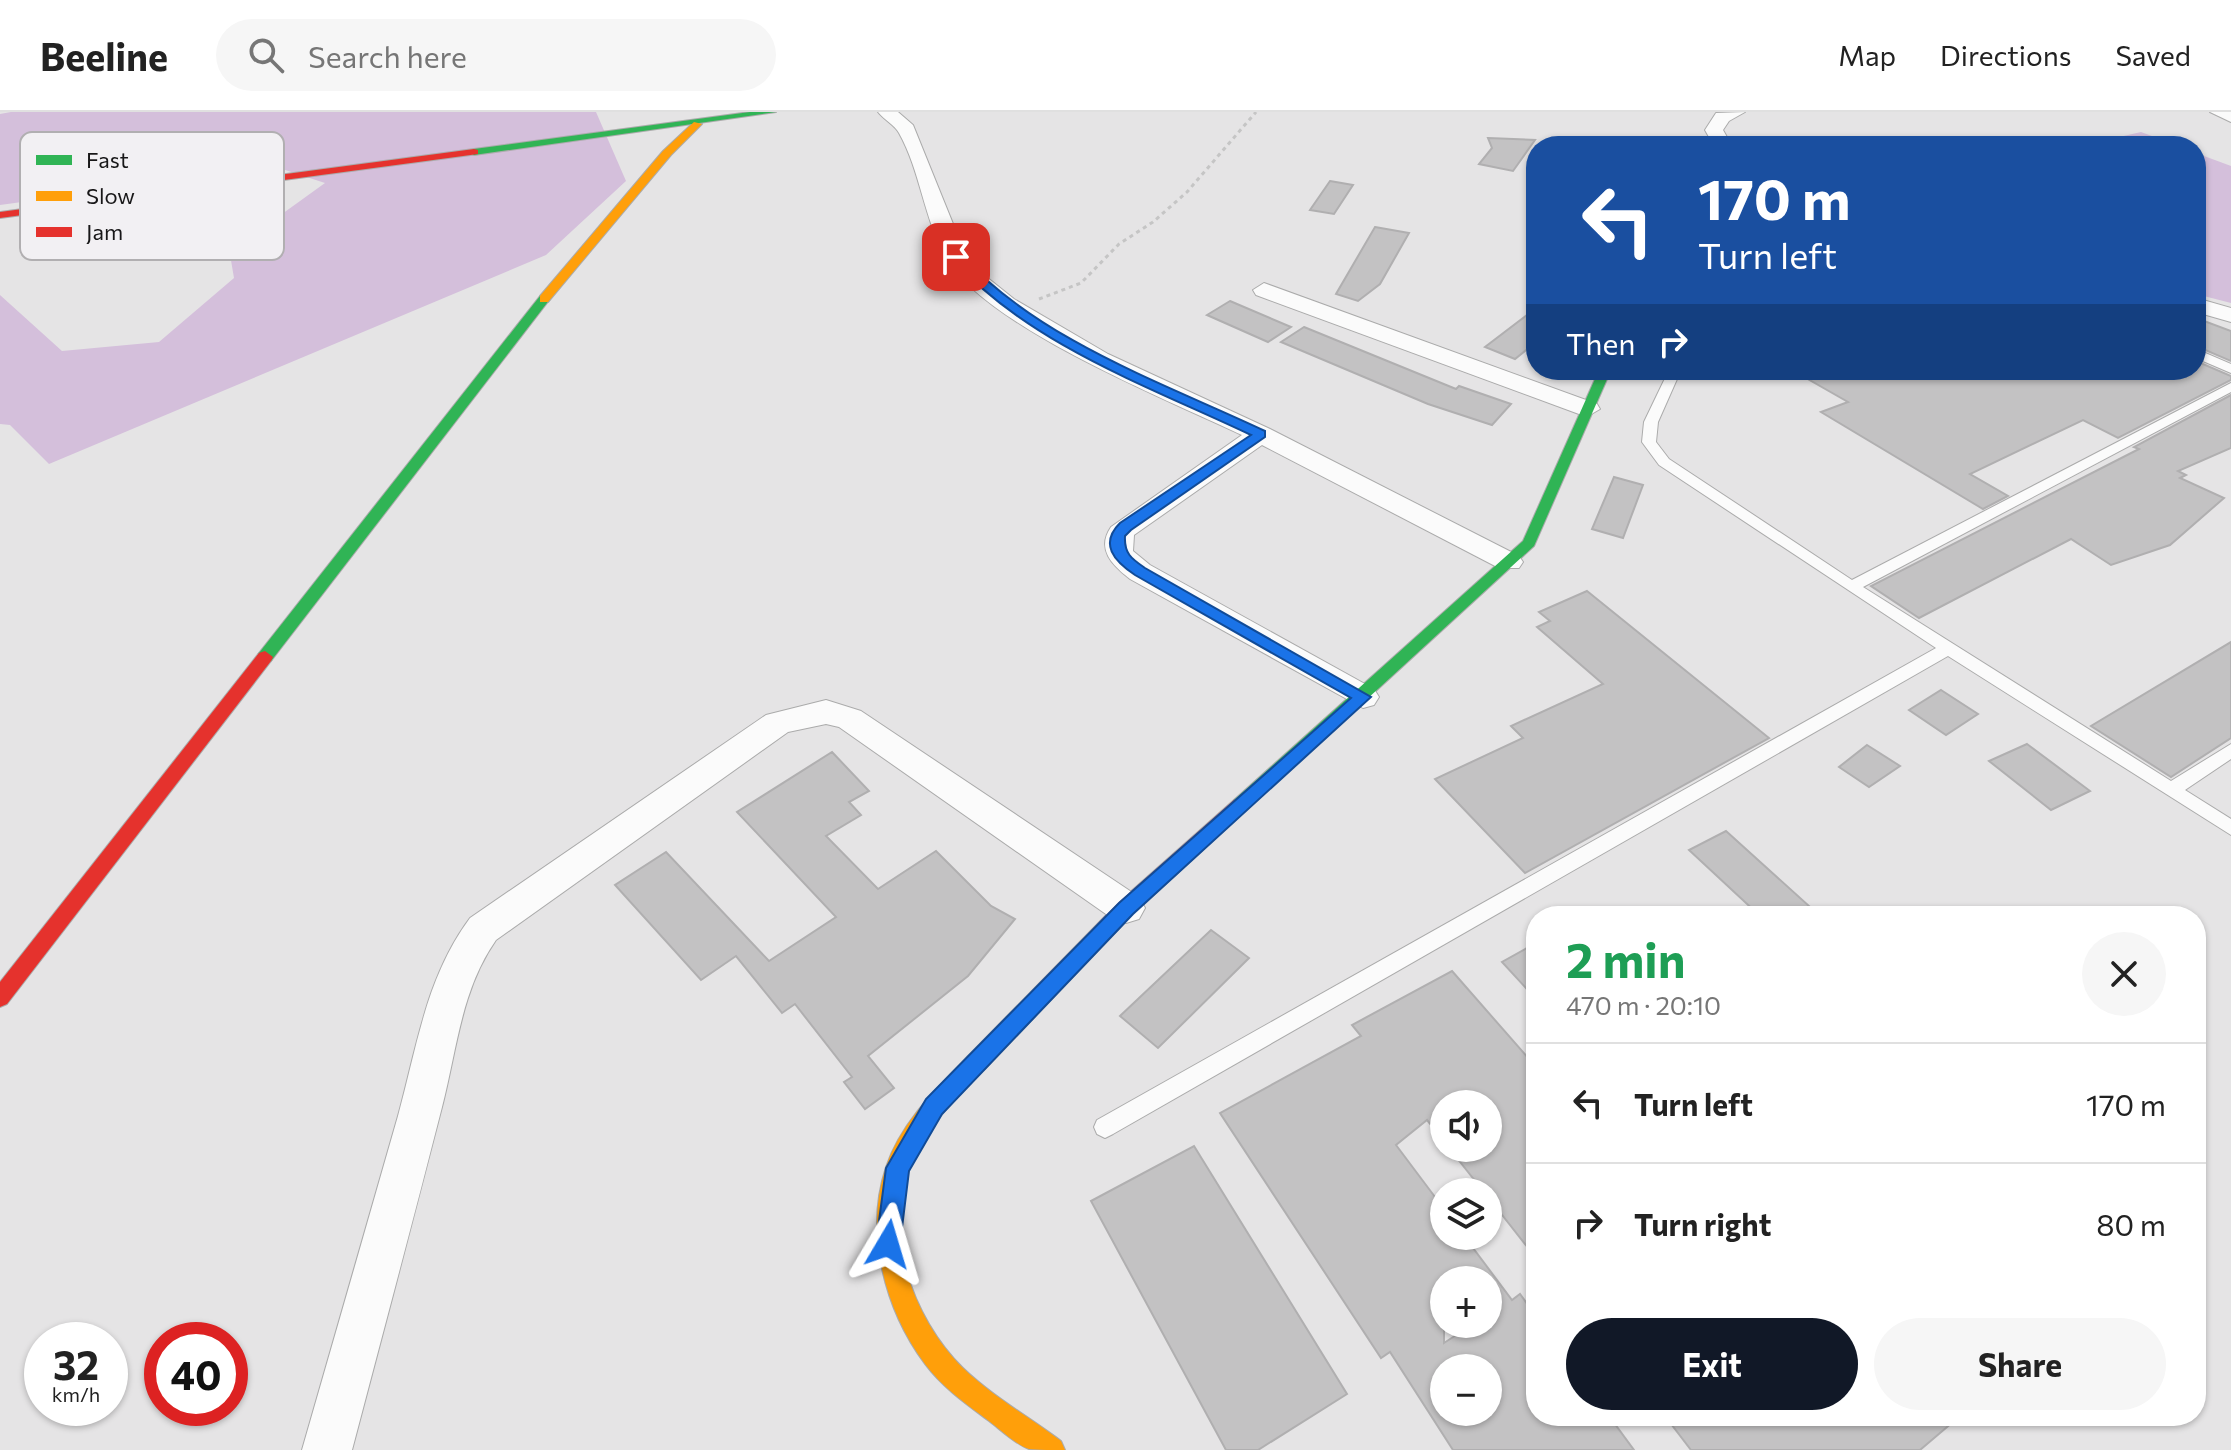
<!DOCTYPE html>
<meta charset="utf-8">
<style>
body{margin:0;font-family:Commissioner,sans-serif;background:#f6f6f6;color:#222;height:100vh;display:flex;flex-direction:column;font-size:30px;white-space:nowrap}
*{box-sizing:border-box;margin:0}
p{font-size:26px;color:#767676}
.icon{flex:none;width:44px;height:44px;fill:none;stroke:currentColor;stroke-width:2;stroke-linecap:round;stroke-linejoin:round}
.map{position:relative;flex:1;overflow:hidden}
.drawer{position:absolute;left:1526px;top:794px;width:680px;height:520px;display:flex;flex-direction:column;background:#fff;border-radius:32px;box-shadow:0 2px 6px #0004}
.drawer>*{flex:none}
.hud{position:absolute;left:1526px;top:24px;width:680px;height:244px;border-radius:32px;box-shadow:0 2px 6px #0004;background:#1a4fa0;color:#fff;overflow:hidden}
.buttons{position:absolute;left:1430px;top:978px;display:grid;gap:16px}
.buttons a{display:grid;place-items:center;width:72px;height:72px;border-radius:50%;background:#fff;box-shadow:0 2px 6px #0004;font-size:40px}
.speed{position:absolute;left:24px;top:1210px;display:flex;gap:16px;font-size:40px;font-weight:700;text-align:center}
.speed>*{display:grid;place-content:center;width:104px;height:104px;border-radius:50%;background:#fff;box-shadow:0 2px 6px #0004;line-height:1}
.speed small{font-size:20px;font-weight:400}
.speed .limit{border:12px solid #d22;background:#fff;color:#111}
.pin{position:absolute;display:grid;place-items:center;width:68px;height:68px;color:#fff;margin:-34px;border-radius:16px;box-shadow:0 4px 12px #0006}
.me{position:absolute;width:88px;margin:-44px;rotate:7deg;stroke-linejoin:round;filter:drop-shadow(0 0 6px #0008)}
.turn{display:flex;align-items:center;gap:28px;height:168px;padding:0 40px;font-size:36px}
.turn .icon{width:104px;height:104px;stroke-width:2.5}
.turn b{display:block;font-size:56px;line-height:68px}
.then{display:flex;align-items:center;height:76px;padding:0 40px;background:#0003;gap:16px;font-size:30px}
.round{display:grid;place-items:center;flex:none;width:84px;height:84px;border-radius:42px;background:#f6f6f6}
.head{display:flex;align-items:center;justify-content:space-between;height:136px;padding:0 40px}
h1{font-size:48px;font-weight:700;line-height:60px;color:#1e9e55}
.button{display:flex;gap:16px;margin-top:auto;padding:16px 40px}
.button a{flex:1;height:92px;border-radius:48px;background:#111827;color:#fff;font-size:32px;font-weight:700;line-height:92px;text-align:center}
.button a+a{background:#f6f6f6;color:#222}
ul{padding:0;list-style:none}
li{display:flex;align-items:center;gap:24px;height:120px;padding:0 40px;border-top:2px solid #e0e0e0}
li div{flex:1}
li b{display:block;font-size:30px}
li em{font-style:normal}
header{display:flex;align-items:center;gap:48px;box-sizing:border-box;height:112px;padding:0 40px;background:#fff;border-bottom:2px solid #e0e0e0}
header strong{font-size:38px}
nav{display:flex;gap:44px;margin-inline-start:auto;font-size:28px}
.search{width:560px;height:72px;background:#f6f6f6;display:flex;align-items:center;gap:20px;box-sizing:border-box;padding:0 28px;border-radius:44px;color:#767676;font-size:30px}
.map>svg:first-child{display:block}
.forest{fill:#d4bfdb}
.building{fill:#c3c2c3;stroke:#b0afb0;stroke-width:2;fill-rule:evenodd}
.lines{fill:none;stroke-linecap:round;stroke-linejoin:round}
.lane-casing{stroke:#ababab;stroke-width:2}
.street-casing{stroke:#ababab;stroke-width:2}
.fast-casing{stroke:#ababab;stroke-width:2}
.slow-casing{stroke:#ababab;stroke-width:2}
.jam-casing{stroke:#ababab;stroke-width:2}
.path{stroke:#c5c5c5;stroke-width:3;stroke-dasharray:4 4;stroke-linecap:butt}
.lane{fill:#fbfbfb;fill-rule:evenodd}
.street{fill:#fbfbfb;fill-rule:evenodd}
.fast{fill:#30b455;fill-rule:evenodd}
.slow{fill:#ff9f0a;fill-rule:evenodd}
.jam{fill:#e5322d;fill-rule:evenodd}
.route{fill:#1a73e8;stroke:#114b97;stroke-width:2}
.key{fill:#f2f0f3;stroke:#b1afb1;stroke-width:2}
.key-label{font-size:22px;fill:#181718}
</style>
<header>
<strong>Beeline</strong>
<div class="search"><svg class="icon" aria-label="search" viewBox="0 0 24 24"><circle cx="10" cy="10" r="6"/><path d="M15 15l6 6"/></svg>Search here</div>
<nav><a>Map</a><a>Directions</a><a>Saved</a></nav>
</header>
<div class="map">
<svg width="2231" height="1338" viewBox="0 0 2231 1338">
<rect width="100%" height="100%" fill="#e5e4e5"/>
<g class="forest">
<path d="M11 0H596L626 69 546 143 49 352 10 313 0 312V183L62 239 159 230 234 166 225 113 282 102 325 71 276 55 0 93V2Z"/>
<path d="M2141 20 2179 34H2080Z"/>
<path d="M2196 41 2231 54V191L2196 182Z"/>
</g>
<g class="building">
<path d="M1488 26 1535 28 1513 59 1479 52 1492 36Z"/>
<path d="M1330 69 1353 73 1334 102 1310 98Z"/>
<path d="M1375 115 1409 121 1380 172 1358 189 1336 182Z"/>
<path d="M1230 189 1237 192 1291 215 1268 230 1207 203Z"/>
<path d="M1536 196V230L1515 247 1485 235Z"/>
<path d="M2196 206 2231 219V249L2196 234Z"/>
<path d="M1304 215 1456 277 1459 274 1511 292 1492 313 1428 292 1281 230Z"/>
<path d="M2196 249 2231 264V268L2118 326 2083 308 1970 362 2008 384 1983 397 1821 300 1848 290 1792 258H2196Z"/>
<path d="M2231 283V336L2178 359 2186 363 2180 366 2224 386 2170 433 2111 453 2071 427 1919 506 1871 474 2139 337 2134 335Z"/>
<path d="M1614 365 1643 373 1623 426 1592 417Z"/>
<path d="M1587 479 1769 626 1525 761 1435 667 1523 626 1511 614 1603 572 1537 515 1550 509 1539 500Z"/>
<path d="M2231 530V626L2171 665 2091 614Z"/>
<path d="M1941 578 1978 602 1946 623 1909 598Z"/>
<path d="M2027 632 2090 679 2051 698 1989 649Z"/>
<path d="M1867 633 1900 654 1869 675 1839 655Z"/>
<path d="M832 640 869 679 849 690 861 703 826 724 878 777 936 739 991 794 1015 807 968 864 868 944 894 976 865 997 844 970 852 965 795 892 782 901 736 844 701 868 615 773 666 740 769 849 836 805 737 700Z"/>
<path d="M1726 719 1820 804H1760L1689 738Z"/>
<path d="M1211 818 1249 846 1158 936 1120 904Z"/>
<path d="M1536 831V887L1502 850Z"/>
<path d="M1452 859 1536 955V1146L1488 1085V1080H1484L1449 1036H1488V992H1444V1029L1427 1008 1396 1033 1444 1097V1124H1464L1512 1188 1520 1182 1536 1204V1304H1609L1634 1338H1453L1390 1240 1381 1246 1220 1001 1361 924 1352 913ZM1444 1168H1488V1212H1473L1444 1231ZM1444 1256H1488V1300H1444Z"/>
<path d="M1194 1034 1347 1282 1258 1338H1226L1091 1089Z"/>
<path d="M1665 1304H1960L1920 1338H1691Z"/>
</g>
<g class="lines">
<defs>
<g id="lane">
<path d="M2196 237 2231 252V261L2196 246Z"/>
<path d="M1669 258H1681L1658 310 1656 330 1669 347 1852 468 2231 271V280L1863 475 2171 669 2231 632V647L2185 678 2231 707V723L1948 544 1113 1022 1105 1026 1097 1022 1094 1015 1097 1008 1936 536 1659 353 1642 330 1644 310Z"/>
</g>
<g id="street">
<path d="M878 0H898L913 13 966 144 979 159 1014 187 1108 242 1270 317 1519 444 1523 450 1519 456H1499L1262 333 1134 423 1133 439 1150 453 1374 577 1379 585 1374 593 1363 596 1130 467C1112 453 1096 437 1111 415L1242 323C1168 288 987 215 947 147 924 109 921 60 899 21 895 13 884 8 878 0Z"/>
<path d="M1745 0 1729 9 1723 18 1732 34H1714L1705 18 1716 1Z"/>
<path d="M2210 0H2231V10Z"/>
<path d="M1264 171 1597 292 1600 297 1588 304 1579 302 1256 183 1253 178Z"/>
<path d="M2196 186 2231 196V210L2196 200Z"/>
<path d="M826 588 861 599 1139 785 1145 796 1139 807 1126 811 1113 807 839 615 826 612 788 620 496 828C461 878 457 937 442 995 413 1109 382 1224 352 1338H302C334 1227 366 1116 398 1004 417 935 426 865 470 806L766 603Z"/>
</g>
<g id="fast">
<path d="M750 0H776L474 43 469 40 474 37Z"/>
<path d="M540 184 550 187 271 549H259L257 545 259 541Z"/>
<path d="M1599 258H1611L1534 434 1246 698H1234L1231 693 1234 688 1523 429Z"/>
</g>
<g id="slow">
<path d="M694 10 702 12 671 43 548 190H540V184L663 39Z"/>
<path d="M977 940 985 943 988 950 985 957C958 984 928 1013 912 1048 880 1116 912 1206 963 1256 992 1284 1029 1305 1061 1329L1065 1338C1055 1338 1038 1338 1029 1337 1015 1332 1001 1318 989 1309 966 1292 942 1275 925 1252 885 1198 864 1121 886 1055 901 1010 937 976 969 943Z"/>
</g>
<g id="jam">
<path d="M474 37 478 38V42L0 106V100Z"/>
<path d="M265 539 273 545 271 549 7 892 0 895V870L259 541Z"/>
<path d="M1240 686 1246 688 1249 693 1246 698 1133 802 985 957 977 960 969 957 966 950 969 943 1119 790 1234 688Z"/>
</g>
</defs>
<use href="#lane" class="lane-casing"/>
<use href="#street" class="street-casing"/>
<use href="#fast" class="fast-casing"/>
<use href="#slow" class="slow-casing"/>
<use href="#jam" class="jam-casing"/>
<path class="path" d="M1039 187 1081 171 1119 132 1153 110 1187 80 1256 0"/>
<use href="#lane" class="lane"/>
<use href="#street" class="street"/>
<use href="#fast" class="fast"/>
<use href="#slow" class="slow"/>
<use href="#jam" class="jam"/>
</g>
<path class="route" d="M952 142H960C1040 229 1161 270 1265 319V325L1131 418 1125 424C1124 442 1132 447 1145 456L1371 585 1133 802 942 1002 909 1059 900 1132 897 1141 888 1144 879 1141 876 1132 886 1056 926 987 1119 791 1351 586 1135 463C1114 449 1099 432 1120 411L1251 323C1148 274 1030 233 952 147Z"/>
<rect x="20" y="20" width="264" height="128" rx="12" class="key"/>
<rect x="36" y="43" width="36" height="10" fill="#30b455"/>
<rect x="36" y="79" width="36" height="10" fill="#ff9f0a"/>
<rect x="36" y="115" width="36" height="10" fill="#e5322d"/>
<g class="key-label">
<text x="86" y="56">Fast</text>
<text x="86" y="92">Slow</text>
<text x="86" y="128">Jam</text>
</g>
</svg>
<div class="buttons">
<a><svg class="icon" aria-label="sound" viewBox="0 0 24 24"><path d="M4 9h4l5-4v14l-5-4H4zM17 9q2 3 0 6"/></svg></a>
<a><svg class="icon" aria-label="layers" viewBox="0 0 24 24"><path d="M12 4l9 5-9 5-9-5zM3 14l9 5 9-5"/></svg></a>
<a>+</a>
<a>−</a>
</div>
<div class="speed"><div>32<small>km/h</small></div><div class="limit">40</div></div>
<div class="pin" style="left:956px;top:145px;background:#d93025"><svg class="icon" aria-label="arrive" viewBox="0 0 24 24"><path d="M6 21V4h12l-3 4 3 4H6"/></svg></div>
<svg class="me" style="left:888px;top:1132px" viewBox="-20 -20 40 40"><path d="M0-17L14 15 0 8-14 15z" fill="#1a73e8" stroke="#fff" stroke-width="4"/></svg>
<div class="hud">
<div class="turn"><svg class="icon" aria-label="left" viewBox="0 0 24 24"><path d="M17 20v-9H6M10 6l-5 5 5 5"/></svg><div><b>170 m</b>Turn left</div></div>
<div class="then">Then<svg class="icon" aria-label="right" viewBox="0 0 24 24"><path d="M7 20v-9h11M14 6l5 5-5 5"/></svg></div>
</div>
<section class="drawer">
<div class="head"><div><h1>2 min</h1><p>470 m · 20:10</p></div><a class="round"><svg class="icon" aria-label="close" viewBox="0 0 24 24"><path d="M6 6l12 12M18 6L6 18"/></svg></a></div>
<ul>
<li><svg class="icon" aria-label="left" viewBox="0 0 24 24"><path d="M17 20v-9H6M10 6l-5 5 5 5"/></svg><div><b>Turn left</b></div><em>170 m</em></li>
<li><svg class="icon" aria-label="right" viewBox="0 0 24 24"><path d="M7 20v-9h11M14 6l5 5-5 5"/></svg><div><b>Turn right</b></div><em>80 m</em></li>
</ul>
<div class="button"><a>Exit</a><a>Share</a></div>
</section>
</div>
